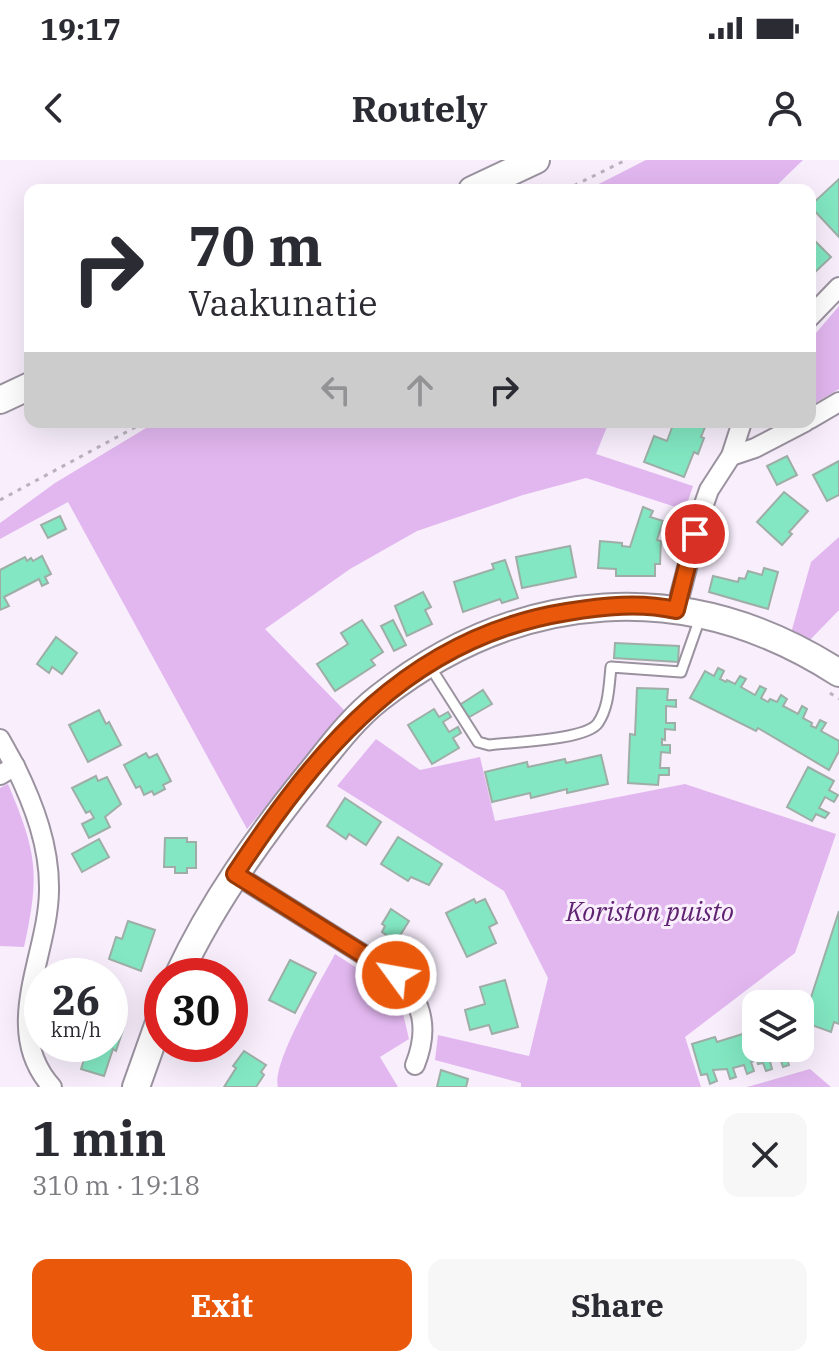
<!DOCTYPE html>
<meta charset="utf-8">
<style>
body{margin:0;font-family:"IBM Plex Serif",serif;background:#f7f7f7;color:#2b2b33;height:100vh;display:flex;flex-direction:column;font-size:30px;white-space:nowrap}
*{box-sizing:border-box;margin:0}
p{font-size:26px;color:#7c7c81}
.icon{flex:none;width:44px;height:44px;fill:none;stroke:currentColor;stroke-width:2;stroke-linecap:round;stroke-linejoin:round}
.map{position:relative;height:927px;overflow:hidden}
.panel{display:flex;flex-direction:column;background:#fff;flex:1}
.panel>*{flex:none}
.top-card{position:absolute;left:24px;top:24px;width:792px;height:244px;border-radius:16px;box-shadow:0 8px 32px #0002;background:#fff;color:#2b2b33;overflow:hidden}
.fabs{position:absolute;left:742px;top:830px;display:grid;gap:16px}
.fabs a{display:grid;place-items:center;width:72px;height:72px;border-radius:16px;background:#fff;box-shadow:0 8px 32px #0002;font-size:40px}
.speed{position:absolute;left:24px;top:798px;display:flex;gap:16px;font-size:40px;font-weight:700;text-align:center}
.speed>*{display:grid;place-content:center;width:104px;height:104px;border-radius:50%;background:#fff;box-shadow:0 8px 32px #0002;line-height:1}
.speed small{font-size:20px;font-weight:400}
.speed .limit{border:12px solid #d22;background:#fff;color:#111}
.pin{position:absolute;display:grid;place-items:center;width:68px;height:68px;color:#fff;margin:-34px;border:4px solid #fff;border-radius:50%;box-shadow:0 2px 8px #0007}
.me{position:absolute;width:88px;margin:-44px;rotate:302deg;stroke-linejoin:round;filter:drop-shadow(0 0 6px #0008)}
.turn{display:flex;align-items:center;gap:28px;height:168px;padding:0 32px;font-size:36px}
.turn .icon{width:104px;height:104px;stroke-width:2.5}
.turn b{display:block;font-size:56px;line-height:68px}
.lanes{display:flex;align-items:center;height:76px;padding:0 32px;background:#0003;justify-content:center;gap:40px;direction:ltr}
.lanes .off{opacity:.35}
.round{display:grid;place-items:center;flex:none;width:84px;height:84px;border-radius:16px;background:#f7f7f7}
.headline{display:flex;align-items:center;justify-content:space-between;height:136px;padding:0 32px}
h1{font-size:48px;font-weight:800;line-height:60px}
.primary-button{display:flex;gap:16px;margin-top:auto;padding:16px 32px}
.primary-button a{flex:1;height:92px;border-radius:16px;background:#ea580c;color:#fff;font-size:32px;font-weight:800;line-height:92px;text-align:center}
.primary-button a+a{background:#f7f7f7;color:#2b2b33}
.status{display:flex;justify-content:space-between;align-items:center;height:56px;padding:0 40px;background:#fff;direction:ltr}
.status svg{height:22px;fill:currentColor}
header{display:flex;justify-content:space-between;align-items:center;height:104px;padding:0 32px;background:#fff;font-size:36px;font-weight:800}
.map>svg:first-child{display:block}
.green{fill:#e2b7f0}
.building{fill:#82e7c2;stroke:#9eaea7;stroke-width:2}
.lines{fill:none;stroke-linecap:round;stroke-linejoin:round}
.lane-casing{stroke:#9b929f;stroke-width:13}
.street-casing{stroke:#9b929f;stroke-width:22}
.secondary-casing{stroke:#9b929f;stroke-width:30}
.path{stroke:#b9b1bc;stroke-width:3;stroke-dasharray:4 6;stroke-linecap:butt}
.lane{stroke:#fff;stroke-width:9}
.street{stroke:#fff;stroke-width:18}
.secondary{stroke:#fff;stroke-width:26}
.route-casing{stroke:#983908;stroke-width:20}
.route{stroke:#ea580c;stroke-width:14}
.labels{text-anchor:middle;stroke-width:6;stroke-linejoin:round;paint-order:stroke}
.park-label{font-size:26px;font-style:italic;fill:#5f2271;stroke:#f8eefc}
</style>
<div class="status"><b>19:17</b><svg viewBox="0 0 49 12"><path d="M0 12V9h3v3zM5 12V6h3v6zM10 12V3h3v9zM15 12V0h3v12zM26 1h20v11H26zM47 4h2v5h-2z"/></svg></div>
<header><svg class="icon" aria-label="back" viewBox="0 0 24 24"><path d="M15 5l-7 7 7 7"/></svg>Routely<svg class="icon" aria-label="person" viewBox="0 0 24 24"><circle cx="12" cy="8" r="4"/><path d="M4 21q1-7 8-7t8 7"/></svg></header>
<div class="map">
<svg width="839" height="927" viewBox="0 0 839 927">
<rect width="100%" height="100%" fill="#f8eefc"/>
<g class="green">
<path d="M646 0H803L772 30H587Z"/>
<path d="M839 146V229L810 246V180Z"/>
<path d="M156 262H609L596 294 693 326 685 350 586 318 523 335 417 371 350 409 265 469 345 551 247 669 68 342 0 379V363L55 323Z"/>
<path d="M839 377V450L809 481 791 473 811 402Z"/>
<path d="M376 579 420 610 480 597 495 661 685 624 836 674 795 793 685 877 701 927H521V923L435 900 438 875 529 896 548 818 504 731 337 626Z"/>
<path d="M8 624C37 693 40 714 24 787L0 786V628Z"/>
<path d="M335 794 391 830 401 845 409 879 380 897 398 927H278C271 903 322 819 335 794Z"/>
<path d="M810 909 831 927H747Z"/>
</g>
<g class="building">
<path d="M839 19V77L810 46Z"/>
<path d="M810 76 831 97 810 117Z"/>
<path d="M674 262H692L705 267 701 277 704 278 698 294 694 292 684 317 644 302 654 276 667 281Z"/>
<path d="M787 296 797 315 777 325 767 306Z"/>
<path d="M839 301V335L827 341 813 315Z"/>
<path d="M784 332 808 351 789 372 792 374 782 385 757 362Z"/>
<path d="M643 347 653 351 650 357 663 361 657 380 661 381 660 404H655V416H616V409L598 408 600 381 622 383V386L630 387Z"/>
<path d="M60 356 66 369 48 378 41 365Z"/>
<path d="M570 386 576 417 522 428 516 397Z"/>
<path d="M42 396 51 414 45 417 48 423 42 426 39 419 4 437 9 446 0 450V410L25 397 27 401 31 398 33 401Z"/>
<path d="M505 400 518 438 502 443 500 439 463 452 454 422 494 409 492 404Z"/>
<path d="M764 408 778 412 768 449 709 432 713 416 738 422 739 418 745 419 748 411 762 415Z"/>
<path d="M423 432 431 447 425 450 432 464 407 476 395 446Z"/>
<path d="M362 460 383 492 371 500 375 505 335 531 317 504 348 484 341 473Z"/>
<path d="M393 460 406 485 394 491 381 466Z"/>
<path d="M56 477 77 493 62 514 52 507 49 513 37 504Z"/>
<path d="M615 483 679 486 678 502 614 498Z"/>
<path d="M718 508 724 511 720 519 726 522 727 520 735 524 740 516 746 519 741 527 755 535 760 526 766 529 761 538 768 542 770 539 777 542 781 535 787 539 783 546 798 554 802 546 807 549 803 558 812 563 811 566 816 568 820 560 826 563 821 571 839 581V591L829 610 758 568 756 571 690 538 705 511 714 516Z"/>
<path d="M637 528 668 529 667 540H676V547L666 546V563H675V570L665 569V580L662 579V585H670V593L661 592 660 608H669V615H659L658 625 628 623 630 574 635 575Z"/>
<path d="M483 530 492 544 466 559 458 546Z"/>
<path d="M434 549 439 557 448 552 451 557 443 562 449 572 458 567 461 573 453 578 459 588 432 604 408 565Z"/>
<path d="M99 550 106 564 109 562 121 585 88 602 69 565Z"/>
<path d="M146 593 149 598 157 594 171 621 163 625 165 629 154 635 152 631 144 635 140 626 136 628 124 605Z"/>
<path d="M601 595 608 624 567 633V629L531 638 530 633 492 642 485 612 527 602 528 607 565 599 566 603Z"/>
<path d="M808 607 834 621 829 630 838 635 834 642 825 637 819 648 829 653 825 658 816 654 812 661 787 647Z"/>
<path d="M96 616 98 621 107 617 121 644 105 657 110 667 89 678 82 664 94 658 90 651 86 653 72 628Z"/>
<path d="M345 638 381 662 366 685 349 674 346 679 327 666Z"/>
<path d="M398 677 442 704 429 725 411 717 408 721 381 704Z"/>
<path d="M165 678H187V682H196V708H187V713H175V707H164Z"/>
<path d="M99 679 109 697 82 712 72 694Z"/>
<path d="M474 739 476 743 485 739 497 763 489 767 496 783 467 797 446 753Z"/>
<path d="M391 749 409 761 396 782 382 772 385 766 382 764Z"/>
<path d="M839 751V864L834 862 831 872 803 862Z"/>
<path d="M128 761 155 770 141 811 109 799 116 777 122 779Z"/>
<path d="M290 800 316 813 295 853 269 840Z"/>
<path d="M505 820 518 867 492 874 489 865 470 870 465 850 485 844 480 827Z"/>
<path d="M110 851 123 855 120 865 124 867 116 891 113 889 104 916 81 909 89 884H110Z"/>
<path d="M752 871 753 874H756V888H797L798 891 786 895 789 905 783 907 780 898 770 901 772 909 766 911 763 903 758 904 757 900 751 902 754 911 747 914 744 905 733 908 736 917 730 919 727 909 713 910 717 921 710 924 707 914 701 915 692 884 715 877 717 882Z"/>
<path d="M244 891 266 905 261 912 264 915 256 927H224L236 908 233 906Z"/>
<path d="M441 910 468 919 466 927H437Z"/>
</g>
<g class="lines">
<defs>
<path id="lane" d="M429 505 478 582 489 585C512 582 587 580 598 563 609 547 609 525 611 507L681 512 700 458"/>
<g id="street">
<path d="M810 157 839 127"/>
<path d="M810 259 839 242"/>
<path d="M731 296 755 288 805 262"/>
<path d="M676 450 703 347 709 330 731 296 742 262"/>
<path d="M0 579 15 606"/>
<path d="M0 615 15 606C34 645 50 687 49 731 48 797 0 869 52 927"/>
<path d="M235 714 396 815C424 841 429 870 415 905"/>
</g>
<g id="secondary">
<path d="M472 30 536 0"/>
<path d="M0 240 30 226"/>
<path d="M178 816C212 743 259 677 310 614 331 588 351 560 379 538 519 428 687 415 839 513"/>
<path d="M136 927 162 854"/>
</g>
</defs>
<use href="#lane" class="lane-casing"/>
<use href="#street" class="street-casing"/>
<use href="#secondary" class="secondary-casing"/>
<g class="path">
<path d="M565 30 626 0"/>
<path d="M0 340 145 262"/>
<path d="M830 533 839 539"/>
</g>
<use href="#lane" class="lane"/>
<use href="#street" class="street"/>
<use href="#secondary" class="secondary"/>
</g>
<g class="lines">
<defs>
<path id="route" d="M396 815 235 714C318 588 410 477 567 452 603 446 640 442 676 450L695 374"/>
</defs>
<use href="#route" class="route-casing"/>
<use href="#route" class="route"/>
</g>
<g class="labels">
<g class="park-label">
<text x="650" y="761">Koriston puisto</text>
</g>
</g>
</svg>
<div class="fabs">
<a><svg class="icon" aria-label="layers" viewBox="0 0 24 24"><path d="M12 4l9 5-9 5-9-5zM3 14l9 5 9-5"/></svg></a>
</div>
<div class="speed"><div>26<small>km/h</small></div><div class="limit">30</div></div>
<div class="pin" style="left:695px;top:374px;background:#d93025"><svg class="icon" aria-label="arrive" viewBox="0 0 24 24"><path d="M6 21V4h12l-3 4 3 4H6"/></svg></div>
<svg class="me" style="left:396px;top:815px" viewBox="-20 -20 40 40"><circle r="17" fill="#ea580c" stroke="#fff" stroke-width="3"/><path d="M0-11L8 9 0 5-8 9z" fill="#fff"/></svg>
<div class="top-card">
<div class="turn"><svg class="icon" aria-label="right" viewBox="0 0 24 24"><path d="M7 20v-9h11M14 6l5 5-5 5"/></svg><div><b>70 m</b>Vaakunatie</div></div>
<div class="lanes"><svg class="icon off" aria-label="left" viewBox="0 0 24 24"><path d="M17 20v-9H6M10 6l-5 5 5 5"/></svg><svg class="icon off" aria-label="ahead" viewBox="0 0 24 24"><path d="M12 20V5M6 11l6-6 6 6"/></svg><svg class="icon" aria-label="right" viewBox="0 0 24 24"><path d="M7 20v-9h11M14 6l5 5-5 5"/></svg></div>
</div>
</div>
<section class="panel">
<div class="headline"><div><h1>1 min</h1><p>310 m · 19:18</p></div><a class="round"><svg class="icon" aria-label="close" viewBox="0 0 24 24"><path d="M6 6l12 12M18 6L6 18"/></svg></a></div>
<div class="primary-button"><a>Exit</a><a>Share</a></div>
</section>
